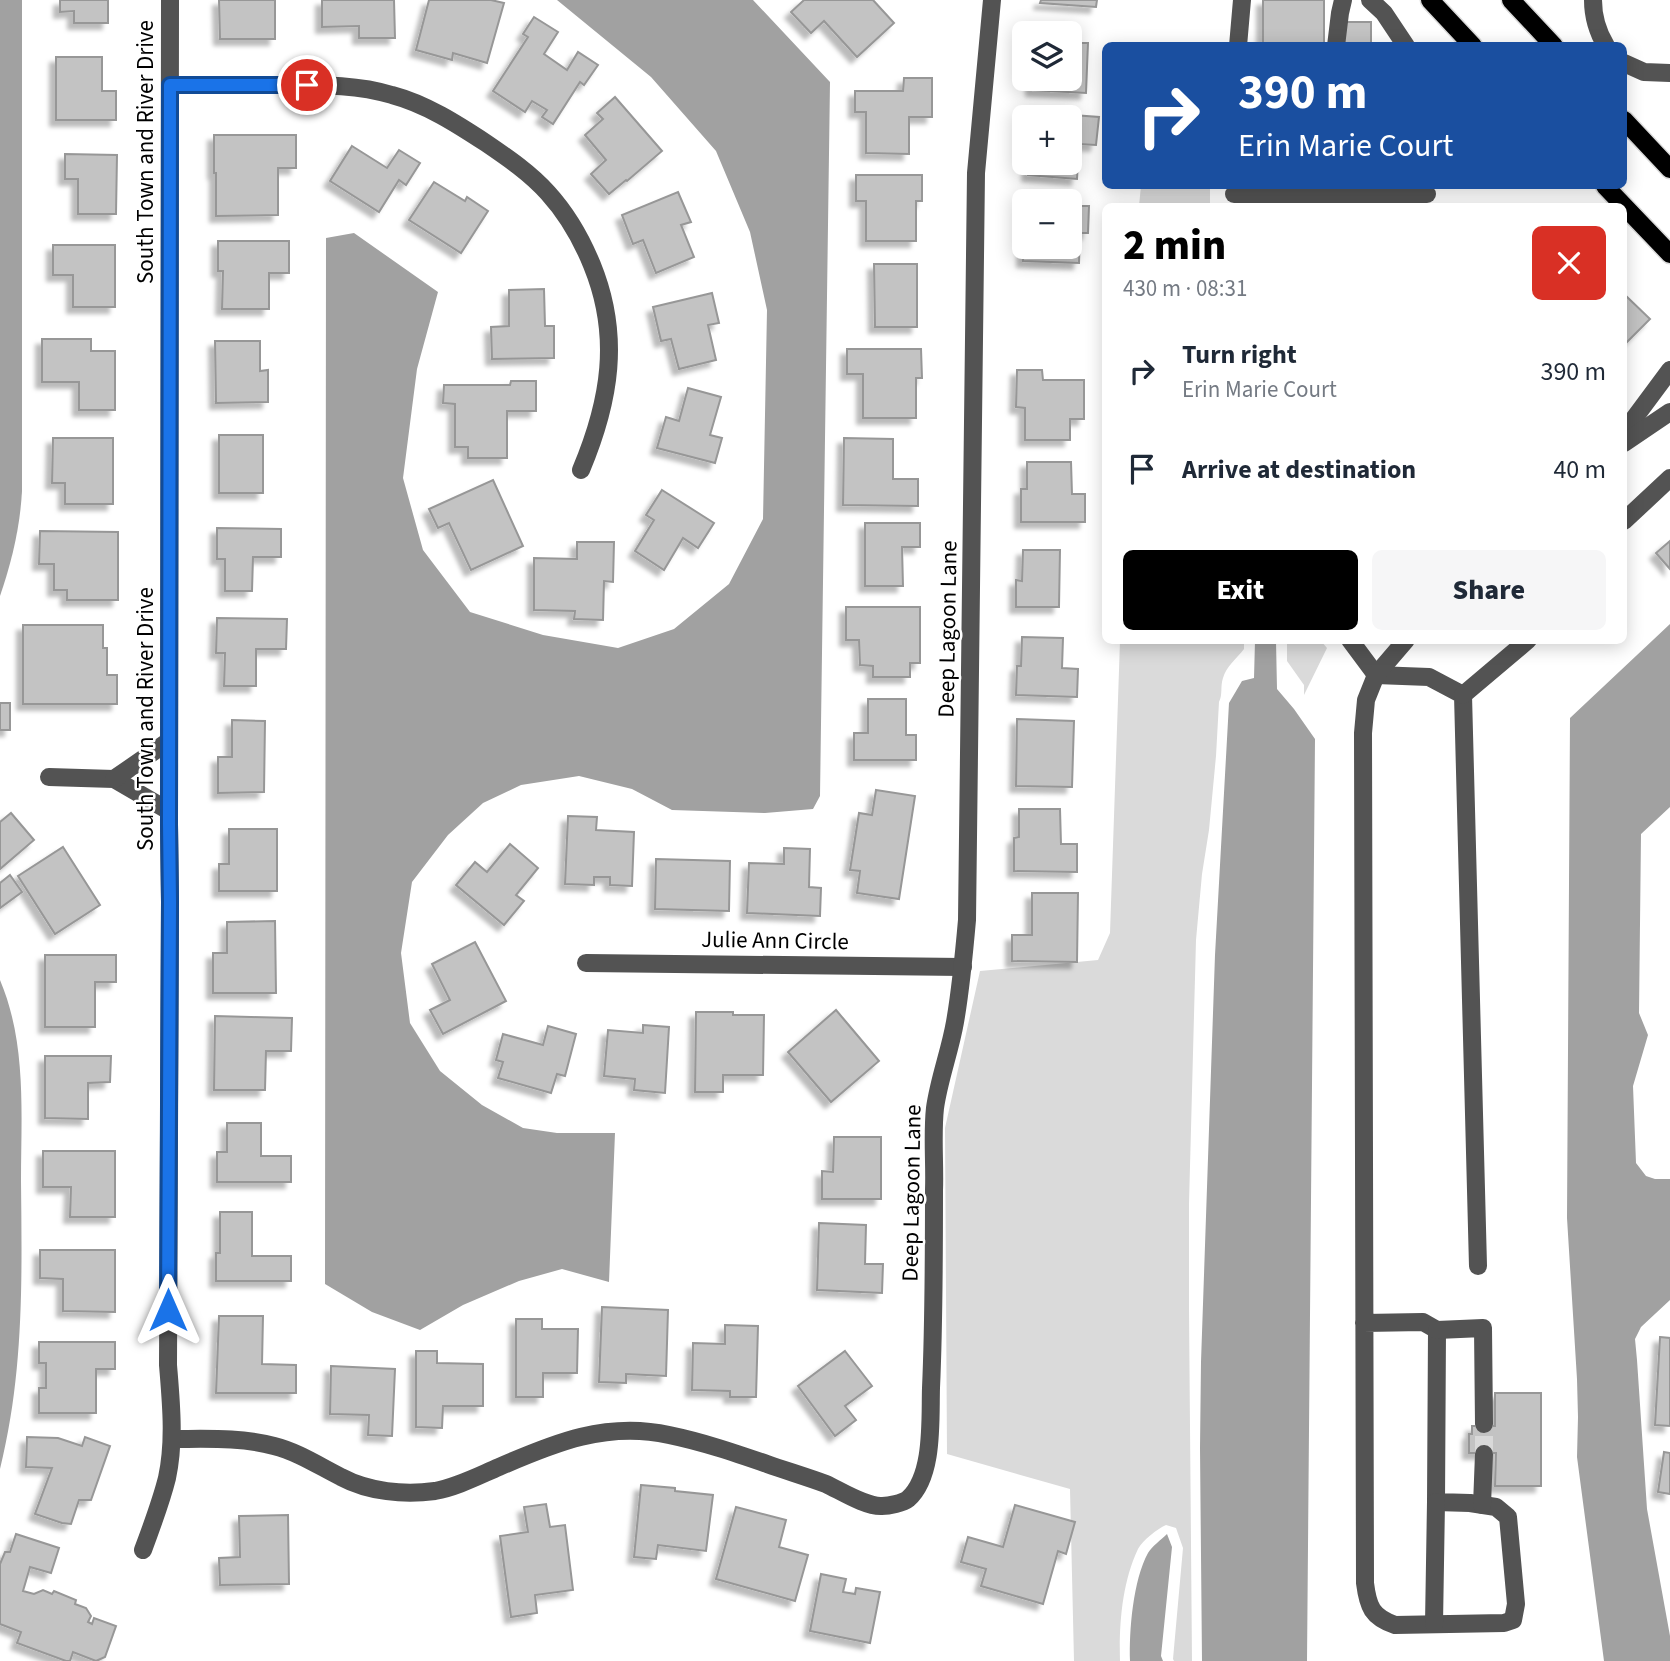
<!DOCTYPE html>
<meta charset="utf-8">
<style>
body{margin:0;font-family:"Source Sans 3",sans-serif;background:#f6f6f7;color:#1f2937;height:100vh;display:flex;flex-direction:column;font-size:26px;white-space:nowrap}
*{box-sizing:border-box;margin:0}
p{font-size:23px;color:#747a83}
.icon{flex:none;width:38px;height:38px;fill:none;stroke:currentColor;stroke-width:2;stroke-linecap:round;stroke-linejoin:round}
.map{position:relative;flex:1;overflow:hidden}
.sheet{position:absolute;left:1102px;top:203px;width:525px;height:441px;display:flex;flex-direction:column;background:#fff;border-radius:10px;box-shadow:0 4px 18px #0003}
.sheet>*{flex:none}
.guide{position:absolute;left:1102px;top:42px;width:525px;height:147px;border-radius:10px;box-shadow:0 4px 18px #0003;background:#1a4fa0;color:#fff;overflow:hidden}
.fabs{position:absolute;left:1012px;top:21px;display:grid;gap:14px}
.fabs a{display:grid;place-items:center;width:70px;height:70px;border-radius:10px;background:#fff;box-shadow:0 4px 18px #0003;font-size:35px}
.pin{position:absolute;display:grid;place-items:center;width:60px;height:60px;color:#fff;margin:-30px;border:4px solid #fff;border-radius:50%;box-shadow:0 2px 7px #0007}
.me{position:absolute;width:77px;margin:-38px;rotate:0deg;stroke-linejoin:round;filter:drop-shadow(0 0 5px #0008)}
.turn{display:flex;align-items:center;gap:24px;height:147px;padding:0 21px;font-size:32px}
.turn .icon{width:91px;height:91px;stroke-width:2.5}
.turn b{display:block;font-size:49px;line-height:60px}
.round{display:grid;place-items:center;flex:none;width:74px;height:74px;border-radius:10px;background:#f6f6f7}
.summary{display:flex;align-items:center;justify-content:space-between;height:119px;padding:0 21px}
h1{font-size:42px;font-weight:800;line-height:52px;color:#000}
.cta{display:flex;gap:14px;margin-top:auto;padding:14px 21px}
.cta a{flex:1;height:80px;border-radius:10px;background:#000;color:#fff;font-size:28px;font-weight:800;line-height:80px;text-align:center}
.cta a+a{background:#f6f6f7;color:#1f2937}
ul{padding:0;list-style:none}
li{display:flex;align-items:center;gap:21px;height:98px;padding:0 21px}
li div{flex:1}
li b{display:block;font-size:26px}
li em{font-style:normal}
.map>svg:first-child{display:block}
.green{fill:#dadada}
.water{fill:#a1a1a1}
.building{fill:#c3c3c3;stroke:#979797;stroke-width:2;filter:url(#shadow)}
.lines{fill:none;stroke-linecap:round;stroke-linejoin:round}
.minor-tunnel{stroke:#d9d9d9;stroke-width:18;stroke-dasharray:18 9;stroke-linecap:butt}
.major-casing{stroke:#dbdbdb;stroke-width:21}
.minor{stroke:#535353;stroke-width:18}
.major{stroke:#000;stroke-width:18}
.route-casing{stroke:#114b97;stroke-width:18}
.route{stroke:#1a73e8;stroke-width:12}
.labels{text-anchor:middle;stroke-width:5;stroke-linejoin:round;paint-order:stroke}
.street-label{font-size:23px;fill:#000;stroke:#fff}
</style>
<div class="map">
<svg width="1670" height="1661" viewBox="0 0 1670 1661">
<defs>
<filter id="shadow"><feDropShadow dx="-6" dy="6" stdDeviation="2" flood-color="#0004"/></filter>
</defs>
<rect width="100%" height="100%" fill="#fff"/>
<g class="green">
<path d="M1141 186H1210V206H1139Z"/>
<path d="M1120 641H1244V649C1237 658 1226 667 1223 678 1220 687 1223 694 1219 702L1216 756 1209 830 1202 874 1196 940 1189 1204V1309L1192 1661H1174L1173 1659 1183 1548 1176 1528 1166 1525C1157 1529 1143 1540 1138 1549 1122 1583 1119 1624 1120 1661H1074L1070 1489 947 1454 945 1128 980 971 1098 960 1110 933Z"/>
<path d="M1287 641H1321L1327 648 1304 695V685L1287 661Z"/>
</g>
<g class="water">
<path d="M0 0H22V491C20 527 12 561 0 596Z"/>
<path d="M557 0H753L830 82 820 796 813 809 765 813 672 810 632 789 579 776 521 785 483 803 448 835 412 882 401 953 410 1023 440 1071 482 1105 523 1128 557 1133H615L609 1282 562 1269 519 1281 463 1305 420 1330 372 1312 325 1284 326 238 354 233 438 292 417 369 403 478 423 550 470 612 543 635 618 648 674 629 729 584 763 519 767 310 750 232 716 151 651 77Z"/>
<path d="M1670 624V807L1641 834 1639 1013 1648 1035 1633 1086 1636 1163 1646 1176 1655 1179H1670V1300L1641 1327 1635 1339 1637 1360 1647 1509 1670 1636V1661H1604L1577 1457 1578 1417 1577 1379 1567 1218 1570 718Z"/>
<path d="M1255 641H1276L1277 689 1294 709 1315 739 1307 1661H1202L1200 1448 1201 1362 1215 955 1229 703 1242 681 1254 678Z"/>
<path d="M0 980C27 1044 21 1114 21 1181 22 1280 24 1372 0 1469Z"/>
<path d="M1167 1534 1172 1547 1161 1656 1163 1661H1130C1129 1631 1133 1580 1148 1553 1152 1546 1161 1540 1167 1534Z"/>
</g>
<g class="building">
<path d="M60 0H108V23H74V11L60 12Z"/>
<path d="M219 0H275V39H220Z"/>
<path d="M322 0H394L395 38H359V26L322 27Z"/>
<path d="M429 0H491L504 3 487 63 453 53 452 60 416 50Z"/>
<path d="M804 0H873L894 23 857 57 824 21 811 33 791 12Z"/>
<path d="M1041 0H1097L1096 7 1040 3Z"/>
<rect x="1263" y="0" width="61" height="46"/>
<path d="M534 17 558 32 544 54 567 70 578 52 598 65 584 85 580 82 553 124 542 117 547 110 532 101 525 112 493 91 528 37 523 34Z"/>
<rect x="1344" y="22" width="27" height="24"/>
<path d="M1045 27 1076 28V43H1088L1086 93 1032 90V79H1069V33H1045Z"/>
<path d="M56 57H102V91H116V120H56Z"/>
<path d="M904 78H932V117H909V154L866 153V112H855V91H903Z"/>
<path d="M615 97 662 151 627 181 626 180 609 194 591 174 606 160 585 135 603 119 597 113Z"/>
<path d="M1032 112 1099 117 1096 145 1079 144 1077 179 1028 175 1029 163H1069V117H1032Z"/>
<path d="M214 135H296V168H278V215L216 216V173H214Z"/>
<path d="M352 146 387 168 399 150 420 163 406 185 399 180 379 212 330 181Z"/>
<path d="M65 154 117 155 116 214H78V179H65Z"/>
<path d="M856 175H922V201H916V241H866V201H856Z"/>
<path d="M434 182 465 201 467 197 488 211 461 253 409 220Z"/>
<path d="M678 192 691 222 681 225 694 257 656 273 643 240 633 244 622 215Z"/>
<path d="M1069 206H1089L1088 233H1080L1079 263 1023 261 1024 238V247H1069Z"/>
<path d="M218 241H289V273H269V309H222L223 271H218Z"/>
<path d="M53 245H115V307H73V275H53Z"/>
<path d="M874 264H917V327H875Z"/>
<path d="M544 289 545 326H554V358L492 359 491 327 509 326V290Z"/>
<path d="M712 293 719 323 708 325 716 360 679 369 671 339 661 341 653 307Z"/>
<path d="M1624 294 1650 319 1625 344 1624 343Z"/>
<path d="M42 339H91V351H115V410H79V382H42Z"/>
<path d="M215 341H260V371L268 370V402L216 403Z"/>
<path d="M847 349H921L922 378H916V418H863V374H847Z"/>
<path d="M1017 370H1042L1043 380H1084V419H1070V440H1025V408L1016 407Z"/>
<path d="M511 381H536V411H507V458H468V447H455V404L443 403 444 385H510Z"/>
<path d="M688 388 721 397 710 435 722 438 715 463 657 448 666 417 679 421Z"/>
<rect x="219" y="435" width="44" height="58"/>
<path d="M53 438H113V504H65V483H52Z"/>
<path d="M844 438 893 439V479H918V506L843 505Z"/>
<path d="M1027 462H1071L1072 494H1085V522H1021V489H1027Z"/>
<path d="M493 480 523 546 471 570 449 523 438 528 429 509Z"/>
<path d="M662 490 714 523 698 548 683 538 664 570 635 551 654 520 646 515Z"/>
<path d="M865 523H920V547H902L903 586H865Z"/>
<path d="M217 528 281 529V557H253L252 591H225V559H217Z"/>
<path d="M40 531 118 532V600H67V590H54V564H39Z"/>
<path d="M1670 541V569L1656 553Z"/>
<path d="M577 542H614L613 582 604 581 603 620 574 619 575 611 534 610V558L577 559Z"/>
<path d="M1023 550H1060L1059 607H1016V580L1022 581Z"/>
<path d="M846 607H920V663H910V677H873V666L860 665 859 640H846Z"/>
<path d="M217 618 287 619 286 649H256V686H224L225 653H216Z"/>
<path d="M23 625H103V648H107V675H117V704H23Z"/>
<path d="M1022 637 1063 638 1062 668 1078 669 1077 697 1016 695 1017 666H1021Z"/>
<path d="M868 699H906V735H916V760H854V733H868Z"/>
<rect x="0" y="703" width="10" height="27"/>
<path d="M1017 719 1074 721 1072 787 1016 786Z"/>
<path d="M232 720 265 721 264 792 218 793V757H232Z"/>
<path d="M876 790 915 796 899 899 857 893 860 871 850 870 859 813 872 815Z"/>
<path d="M1019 809H1060L1061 844H1077V872L1014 871V838L1019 837Z"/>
<path d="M11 813 34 840 0 869V822Z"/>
<path d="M568 816 597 817 596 830 634 832 632 886 610 885V877H594V885L565 884Z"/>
<path d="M229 829H277V891H219V864H229Z"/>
<path d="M510 844 538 868 516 895 524 901 504 925 456 885 475 862 487 872Z"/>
<path d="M63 847 100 905 55 934 18 876Z"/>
<path d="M784 848 810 849 809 887 821 888 820 916 747 913 749 863 784 864Z"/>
<path d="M656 859 730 861 729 911 655 909Z"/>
<path d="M10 875 22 892 0 908V883Z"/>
<path d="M1032 893H1078L1077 962 1012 961V935H1032Z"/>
<path d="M275 921 276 993H213V953H227V922Z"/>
<path d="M475 942 506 1001 443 1034 430 1010 450 1000 432 964Z"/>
<path d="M45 955H116V982H95V1027H45Z"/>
<path d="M836 1010 879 1061 831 1102 788 1052Z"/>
<path d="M696 1012H733V1015H764L763 1075H723V1092H695Z"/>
<path d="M215 1016 292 1018 291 1051H266L265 1090H214Z"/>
<path d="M643 1025 669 1027 665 1093 634 1090 635 1079 604 1076 608 1030 643 1033Z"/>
<path d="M548 1026 576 1034 565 1076 557 1074 551 1093 498 1078 503 1062 496 1060 503 1034 543 1045Z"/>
<path d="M45 1056H111L110 1082 88 1083V1119L45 1118Z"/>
<path d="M227 1123H261V1156H291V1182H217V1152H227Z"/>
<path d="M834 1137H881V1199H822V1171L833 1172Z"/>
<path d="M43 1151H115V1217H70L71 1187H43Z"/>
<path d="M220 1212H252V1256H291V1281H216V1253H220Z"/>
<path d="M819 1223 866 1225 865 1264H883L882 1293 817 1290Z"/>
<path d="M40 1250H115V1312L63 1311V1279L40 1278Z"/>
<path d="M602 1307 668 1310 666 1376 626 1374V1383L599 1382Z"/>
<path d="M219 1316H263L262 1364 296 1365V1393H216Z"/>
<path d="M516 1319H542V1329H578L577 1373H543V1397H516Z"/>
<path d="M725 1325 758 1326 756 1397H730V1391L692 1390 693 1343 725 1344Z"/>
<path d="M1660 1337 1670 1338V1426L1655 1425Z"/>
<path d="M39 1342H115V1369H96V1413H39V1388H46V1363H39Z"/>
<path d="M416 1351H437V1363L483 1364V1406H443L442 1428 416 1427Z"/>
<path d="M845 1351 872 1386 845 1406 856 1420 835 1436 798 1386Z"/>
<path d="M331 1366 395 1369 392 1436 368 1435 369 1415 330 1414Z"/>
<path d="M1495 1393H1541V1486H1495L1496 1453H1469V1434H1472V1426H1495Z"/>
<path d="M27 1437 58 1438 82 1446 85 1437 110 1446 91 1500H79L71 1524 62 1523 35 1514 52 1468 26 1467Z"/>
<path d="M1664 1452 1670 1453V1494L1658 1492Z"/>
<path d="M641 1485 675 1488V1491L713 1495 706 1551 658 1545 656 1559 634 1557Z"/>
<path d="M546 1504 550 1527 565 1525 573 1590 535 1595 537 1613 511 1617 500 1536 528 1532 524 1507Z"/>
<path d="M1015 1505 1075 1522 1066 1554 1058 1551 1043 1604 981 1586 986 1569 961 1562 968 1537 1003 1547Z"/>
<path d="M736 1507 786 1520 779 1547 808 1555 795 1601 716 1579Z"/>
<path d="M288 1515 289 1584 220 1585 219 1558 240 1557 239 1516Z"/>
<path d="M16 1534 59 1548 51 1573 30 1567 23 1591 34 1594 43 1590 52 1594 54 1591 76 1600 75 1604 86 1608 91 1616 88 1622 92 1624 94 1618 116 1626 105 1657 96 1661 73 1652 70 1661H66L17 1643 21 1632 0 1624V1564L5 1552H10Z"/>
<path d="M821 1574 846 1579 843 1592 855 1594 856 1588 880 1592 870 1643 810 1631Z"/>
</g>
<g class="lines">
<path class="minor-tunnel" d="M1484 1454V1424"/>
<defs>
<g id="major">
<path d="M1430 0 1473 46"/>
<path d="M1511 0 1554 46"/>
<path d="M1624 120 1670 169"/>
<path d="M1605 186 1670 254"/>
</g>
</defs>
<use href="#major" class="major-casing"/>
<g class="minor">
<path d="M1370 0 1384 13 1406 46"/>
<path d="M1593 0C1593 17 1597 31 1606 46"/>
<path d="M1238 46 1242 0"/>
<path d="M1336 46 1340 13 1343 0"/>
<path d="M1624 63 1644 72 1670 73"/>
<path d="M170 85C207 85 244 85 282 85 319 85 356 84 392 95 426 104 457 124 486 143 508 158 530 173 548 193 567 214 581 238 592 265 621 336 610 401 581 470"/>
<path d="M1234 194H1427"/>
<path d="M1624 432 1670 370"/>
<path d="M1624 443 1670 412"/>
<path d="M1624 521 1670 478"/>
<path d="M1350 640 1376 675 1429 677 1463 695 1478 1266"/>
<path d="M1463 695 1528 640"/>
<path d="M49 777 114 779 169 811"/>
<path d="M114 779 169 741"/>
<path d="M586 963 963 967"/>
<path d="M1364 1323 1423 1322 1437 1330 1436 1502 1470 1503 1496 1507 1508 1517 1516 1604 1513 1620 1504 1623 1395 1625C1372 1617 1368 1607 1365 1583L1363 733 1366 700 1376 675 1406 640"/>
<path d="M1437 1330 1483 1328 1484 1424"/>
<path d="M172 1439C206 1439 241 1437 274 1446 298 1452 319 1466 341 1477 369 1492 404 1495 435 1491 457 1487 478 1476 499 1467 554 1443 607 1421 669 1435 703 1442 735 1453 767 1464 787 1471 807 1477 826 1484 841 1491 866 1507 882 1506 889 1506 903 1503 908 1499 934 1476 930 1420 931 1388 934 1322 934 1256 934 1190 935 1163 932 1135 935 1108 939 1079 950 1051 955 1022 961 988 964 954 967 920L976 173 992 0"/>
<path d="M1482 1505 1484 1454"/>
<path d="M143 1550C152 1526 161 1502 167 1478 175 1441 171 1402 168 1365L170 902 169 824 170 0"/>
<path d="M1434 1624 1436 1502"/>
</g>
<use href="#major" class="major"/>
</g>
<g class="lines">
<defs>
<path id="route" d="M168 1310 170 902 169 824 170 85H307"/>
</defs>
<use href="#route" class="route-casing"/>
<use href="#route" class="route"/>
</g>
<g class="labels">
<g class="street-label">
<text transform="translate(145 152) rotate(-90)" y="8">South Town and River Drive</text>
<text transform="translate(947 629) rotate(-89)" y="8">Deep Lagoon Lane</text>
<text transform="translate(145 719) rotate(-90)" y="8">South Town and River Drive</text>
<text transform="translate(775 940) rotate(1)" y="8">Julie Ann Circle</text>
<text transform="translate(911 1193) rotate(-89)" y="8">Deep Lagoon Lane</text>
</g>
</g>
</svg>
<div class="fabs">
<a><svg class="icon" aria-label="layers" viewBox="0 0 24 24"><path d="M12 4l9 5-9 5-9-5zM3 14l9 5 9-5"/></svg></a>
<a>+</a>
<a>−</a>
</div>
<div class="pin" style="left:307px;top:85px;background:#d93025"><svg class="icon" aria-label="arrive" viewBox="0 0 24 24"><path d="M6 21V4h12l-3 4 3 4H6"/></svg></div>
<svg class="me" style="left:168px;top:1310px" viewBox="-20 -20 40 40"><path d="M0-17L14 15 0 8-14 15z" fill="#1a73e8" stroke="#fff" stroke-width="4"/></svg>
<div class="guide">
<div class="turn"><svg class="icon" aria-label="right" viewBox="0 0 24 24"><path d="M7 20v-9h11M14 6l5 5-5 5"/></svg><div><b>390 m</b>Erin Marie Court</div></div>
</div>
<section class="sheet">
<div class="summary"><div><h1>2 min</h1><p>430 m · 08:31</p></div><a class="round" style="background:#d93025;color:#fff"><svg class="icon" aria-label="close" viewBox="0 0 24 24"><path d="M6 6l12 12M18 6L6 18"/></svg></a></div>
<ul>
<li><svg class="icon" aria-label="right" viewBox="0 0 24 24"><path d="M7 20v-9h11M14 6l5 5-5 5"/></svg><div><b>Turn right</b><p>Erin Marie Court</p></div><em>390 m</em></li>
<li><svg class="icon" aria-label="arrive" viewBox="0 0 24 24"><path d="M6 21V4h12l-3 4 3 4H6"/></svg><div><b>Arrive at destination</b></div><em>40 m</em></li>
</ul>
<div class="cta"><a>Exit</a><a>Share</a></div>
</section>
</div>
